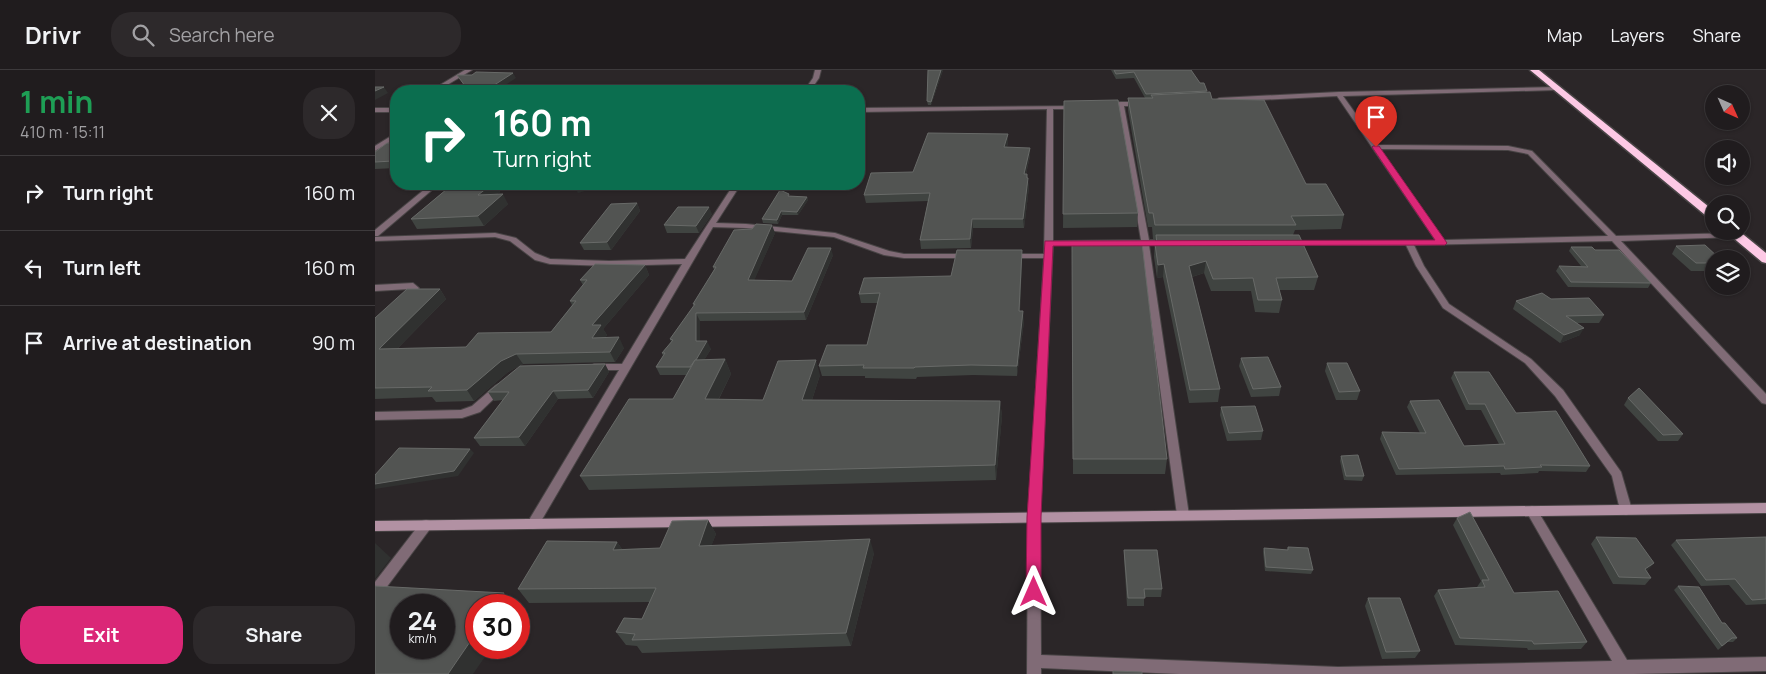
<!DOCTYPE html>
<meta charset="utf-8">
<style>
body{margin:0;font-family:Manrope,sans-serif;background:#2d292b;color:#f1f3f6;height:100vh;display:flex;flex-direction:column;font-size:19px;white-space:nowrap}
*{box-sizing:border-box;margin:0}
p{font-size:16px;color:#a2a1a4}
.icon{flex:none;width:28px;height:28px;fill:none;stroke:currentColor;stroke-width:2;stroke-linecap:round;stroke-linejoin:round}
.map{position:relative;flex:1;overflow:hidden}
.drawer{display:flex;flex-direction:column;background:#201c1e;width:375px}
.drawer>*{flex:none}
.top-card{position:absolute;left:15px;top:15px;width:475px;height:105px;border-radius:20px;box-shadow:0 1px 4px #0004,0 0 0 1px #3d3a3c;background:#0b6e4f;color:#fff;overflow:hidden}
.needle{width:32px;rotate:135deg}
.fabs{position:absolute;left:1330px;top:15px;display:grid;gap:10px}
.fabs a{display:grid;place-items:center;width:45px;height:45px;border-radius:50%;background:#201c1e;box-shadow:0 1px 4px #0004,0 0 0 1px #3d3a3c;font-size:25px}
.speed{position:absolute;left:15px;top:524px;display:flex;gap:10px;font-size:25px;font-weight:700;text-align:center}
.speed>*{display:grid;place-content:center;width:65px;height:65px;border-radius:50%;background:#201c1e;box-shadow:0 1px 4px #0004,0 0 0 1px #3d3a3c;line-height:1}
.speed small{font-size:12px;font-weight:400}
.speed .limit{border:8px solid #d22;background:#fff;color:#111}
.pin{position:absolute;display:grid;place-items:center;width:42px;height:42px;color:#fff;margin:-51px -21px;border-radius:50% 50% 50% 0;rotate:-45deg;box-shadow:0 0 5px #0007}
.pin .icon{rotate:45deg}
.me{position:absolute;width:55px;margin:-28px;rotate:0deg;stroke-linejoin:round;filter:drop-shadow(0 0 4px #0008)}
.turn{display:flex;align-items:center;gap:18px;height:105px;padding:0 20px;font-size:22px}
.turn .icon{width:65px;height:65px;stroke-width:2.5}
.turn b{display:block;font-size:35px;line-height:42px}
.round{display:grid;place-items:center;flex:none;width:52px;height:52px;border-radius:20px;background:#2d292b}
.summary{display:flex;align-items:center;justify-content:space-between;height:85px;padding:0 20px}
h1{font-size:30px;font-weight:700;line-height:38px;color:#1e9e55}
.cta{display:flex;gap:10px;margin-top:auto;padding:10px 20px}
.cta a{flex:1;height:58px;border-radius:20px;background:#db2777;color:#fff;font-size:20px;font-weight:700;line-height:58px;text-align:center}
.cta a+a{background:#2d292b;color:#f1f3f6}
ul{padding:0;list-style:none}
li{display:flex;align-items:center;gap:15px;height:75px;padding:0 20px;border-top:1px solid #3d3a3c}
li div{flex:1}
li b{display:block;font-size:19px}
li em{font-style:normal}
header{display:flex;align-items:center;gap:30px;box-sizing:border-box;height:70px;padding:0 25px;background:#201c1e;border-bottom:1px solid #3d3a3c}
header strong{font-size:24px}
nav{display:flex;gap:28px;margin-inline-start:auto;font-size:18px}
.search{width:350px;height:45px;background:#2d292b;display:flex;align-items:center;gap:12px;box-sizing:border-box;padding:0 18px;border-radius:20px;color:#a2a1a4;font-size:19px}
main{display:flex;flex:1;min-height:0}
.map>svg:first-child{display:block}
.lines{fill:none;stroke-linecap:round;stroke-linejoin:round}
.street-casing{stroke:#484445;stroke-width:2}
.secondary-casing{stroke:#484445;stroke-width:2}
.highway-casing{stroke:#484445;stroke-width:3}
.street{fill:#806b76;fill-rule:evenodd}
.secondary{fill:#b291a3;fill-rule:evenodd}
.highway{fill:#fdc9e5;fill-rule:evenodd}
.wall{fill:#404441}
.shaded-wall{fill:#303130}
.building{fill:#525452;stroke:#686a68;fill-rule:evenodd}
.route{fill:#db2777;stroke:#8e194d}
</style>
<header>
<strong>Drivr</strong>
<div class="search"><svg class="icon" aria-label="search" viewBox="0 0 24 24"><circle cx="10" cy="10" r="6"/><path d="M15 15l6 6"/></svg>Search here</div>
<nav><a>Map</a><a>Layers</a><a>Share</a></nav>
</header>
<main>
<section class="drawer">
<div class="summary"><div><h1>1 min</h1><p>410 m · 15:11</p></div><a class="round"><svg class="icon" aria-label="close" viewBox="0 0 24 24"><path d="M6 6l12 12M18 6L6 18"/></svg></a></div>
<ul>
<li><svg class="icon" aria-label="right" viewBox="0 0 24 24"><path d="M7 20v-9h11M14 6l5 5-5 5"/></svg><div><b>Turn right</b></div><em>160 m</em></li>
<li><svg class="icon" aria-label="left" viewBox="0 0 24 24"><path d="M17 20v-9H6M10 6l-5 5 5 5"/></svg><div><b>Turn left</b></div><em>160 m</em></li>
<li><svg class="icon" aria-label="arrive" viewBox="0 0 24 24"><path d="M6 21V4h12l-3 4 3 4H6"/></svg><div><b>Arrive at destination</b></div><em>90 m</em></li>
</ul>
<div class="cta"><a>Exit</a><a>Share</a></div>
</section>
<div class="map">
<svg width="1391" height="604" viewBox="0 0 1391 604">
<rect width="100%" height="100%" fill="#2b2628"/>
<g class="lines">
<defs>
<g id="street">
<path d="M90 0H97L62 21H55Z"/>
<path d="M440 0H446L444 8 435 21H429L438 8Z"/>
<path d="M1183 17 1184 18 1181 20 968 26 1003 75 1133 76 1157 81 1241 166 1360 163 1364 165 1360 167 1246 171 1391 324V334L1387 333 1237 171 1039 175 1049 196 1074 234 1156 289 1188 320 1246 402 1257 440 1255 443 1251 445 1247 443 1245 440 1237 406 1180 326 1150 293 1068 238 1041 196 1031 175H914L910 173 914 171H1061L962 26 844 32 841 30 844 28 964 22ZM1005 79 1133 80 1153 84 1233 166 1069 170Z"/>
<path d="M746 32H765L768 34 765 36H749L774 170H792L796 172 792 174 774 175 814 445 812 448 808 450 804 448 802 445 766 175H678L665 447 666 585 963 597 1237 591 1151 441 1153 438 1157 436 1161 438 1252 590 1391 587V601L1259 604H804L666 598V604H652L653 447 669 188H634L630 186 634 184H669L672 39 484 42V38L705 36V38L703 39H678V171L766 170 743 36 730 37 727 35 730 33Z"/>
<rect x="0" y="38" width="21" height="4"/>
<path d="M21 63V68L0 81V76Z"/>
<path d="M56 114H64L3 166H0V160Z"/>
<path d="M359 114H366L341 153 371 154 460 163 514 181 529 184H594L598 186 594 188H529L509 185 459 167 371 158 338 157 162 458 158 459 154 458 152 454 154 450 244 300H219L214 297 219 294H247L307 194 234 196 175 194 160 190 135 171 120 167 0 171V167L120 163 141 168 160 183 175 189 234 191 310 189Z"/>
<path d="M38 213 44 218 33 230 30 231 26 228 34 219 0 221V215Z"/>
<path d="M124 314 129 318 128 320 105 342 87 348 0 350V342L86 340 97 336 120 316Z"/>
<path d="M51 450 55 451 57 455 55 459 5 526 0 528V512L47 451Z"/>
</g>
<path id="secondary" d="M1391 433V443L0 461V451Z"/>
<g id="highway">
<path d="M1155 0H1164L1339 141V150L1335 149Z"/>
<path d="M1350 161H1364L1391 183V193L1387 192Z"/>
</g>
</defs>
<use href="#street" class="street-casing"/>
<use href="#secondary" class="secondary-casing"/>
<use href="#highway" class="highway-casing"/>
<use href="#street" class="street"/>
<use href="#secondary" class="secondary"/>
<use href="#highway" class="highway"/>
</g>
<g class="wall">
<path d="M553 0H568L556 35H553L552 31Z"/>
<path d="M736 0H816L825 13 837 29 931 114 969 145 966 159 920 160 918 165 943 207 939 220H904L907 230 904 243 880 242 876 221H836L829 203 817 207 845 319 843 332 814 333 788 207 782 208 779 187 780 169H778L777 157H773L753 40V28H770L759 8 741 9Z"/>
<path d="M689 31 763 143 762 157 688 158Z"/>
<path d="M633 64V72L632 77 655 86 651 104 654 117 649 158H598L596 178 546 179 545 170 553 131 491 133 489 125 538 102Z"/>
<path d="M21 73V98L0 99V82Z"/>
<path d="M78 114H125L122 117 125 122 122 124 133 134 109 156 42 159 36 149Z"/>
<path d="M389 114H424L423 115 389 116Z"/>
<path d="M414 126 432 127 433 130 423 145H407L403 154 388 153 387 149Z"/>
<path d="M262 133 265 141 236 180H209L205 173Z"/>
<path d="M337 144 324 163H292L289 155Z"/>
<path d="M400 163 379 210 417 211 458 185 431 250 325 251V271L336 279 329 290 350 289 356 304 344 329 388 330 445 305 437 330 625 331 627 346 621 410 214 420 205 406 298 329 311 305H285L281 297 288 286 287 283 296 272 295 269 319 236 318 234 339 200 338 197Z"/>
<path d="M697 173 792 389 790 404H698Z"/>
<path d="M1301 176 1339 189V201H1316L1297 184Z"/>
<path d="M1196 177 1220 180 1276 213 1273 218 1193 217 1181 201 1184 196H1206L1194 181Z"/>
<path d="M647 190 645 241 649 251 642 306 598 305 542 307 541 309 490 308V306H447L444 296 492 275 503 233H486L484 224 576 206Z"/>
<path d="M270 195 274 205 228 259 232 265 230 268 249 278 240 292 148 294 133 302 99 331 61 332 57 327 0 329V248L65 219 71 229 23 278 91 277 176 262 197 235 195 231 208 215 205 210Z"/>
<path d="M1176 229 1229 245 1224 253H1201L1205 265 1185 273 1138 239 1141 231Z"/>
<path d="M866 288 906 317 904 326 876 327 864 296Z"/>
<path d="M952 293 985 321 982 330H961L950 301Z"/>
<path d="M230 294 234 302 218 328 183 329 150 376H105L99 368 128 330 119 331 113 322Z"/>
<path d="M1079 302 1141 343 1215 396 1211 402 1164 401 1163 403 1126 405 1125 403 1021 405 1005 369 1007 362 1045 363 1032 337 1035 331 1089 376 1124 374 1106 340H1091L1076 308Z"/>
<path d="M1253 328 1308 364 1303 371H1283L1249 335Z"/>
<path d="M846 337 888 361 886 370 852 371 845 345Z"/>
<path d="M966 386 989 406 987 411 969 410 965 391Z"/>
<path d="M1082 448 1139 523 1212 572 1206 579 1153 580 1152 578 1080 575 1059 526 1063 520 1102 517 1106 511 1078 455Z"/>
<path d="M333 450 341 464 336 476 499 483 476 576 267 583 262 576 251 575 241 562 267 549 275 532 154 533 143 519 242 472 247 479 285 478Z"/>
<path d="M1221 467 1279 493 1272 501 1276 508 1270 515 1238 514 1216 474Z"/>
<path d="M1391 467V534L1371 535 1354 515 1326 516 1296 475 1301 470Z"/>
<path d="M913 477 938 500 936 504 890 501 888 482 889 478 912 480Z"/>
<path d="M749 480 787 519 786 527H769V536H752L749 488Z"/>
<path d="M1303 516 1347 553 1362 568 1358 572H1352L1343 580 1299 520Z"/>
<path d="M993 528 1045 581 1040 588 1007 589 990 536Z"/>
</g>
<g class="shaded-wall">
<path d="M566 0H568L556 35V32Z"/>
<path d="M138 3 141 8 121 21H110Z"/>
<path d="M9 17 13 23 0 30V21Z"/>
<path d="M633 64V72L630 85 629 77Z"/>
<path d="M655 78V86L649 112V104Z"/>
<path d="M21 89V97L18 91Z"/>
<path d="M653 108 654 117 649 158 648 149Z"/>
<path d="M112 114H125L122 117 125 122 108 134 103 125Z"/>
<path d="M204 114H233L203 123 199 115Z"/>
<path d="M128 124 133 134 109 156 103 146Z"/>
<path d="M432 127 433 130 423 145 422 142Z"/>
<path d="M262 133 265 141 236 180 232 172Z"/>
<path d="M334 137 337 144 324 163 321 156Z"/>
<path d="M406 141 407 145 403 154 402 150Z"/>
<path d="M597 149 598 158 596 178 595 169Z"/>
<path d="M397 155 400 163 376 218 373 210Z"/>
<path d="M456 178 458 185 431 250 429 242Z"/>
<path d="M647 180V190L644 251V241Z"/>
<path d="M831 191 829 203 813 208 814 196Z"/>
<path d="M789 194 788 207 782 208 783 195Z"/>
<path d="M270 195 274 205 228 259 232 265 223 279 217 268V255Z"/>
<path d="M65 219 71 229 12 289 4 279Z"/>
<path d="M648 241 649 251 642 306V296Z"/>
<path d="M321 243 325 251V279L321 271Z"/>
<path d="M1209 258 1205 265 1185 273 1189 265Z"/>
<path d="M244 267 249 278 240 292 235 282Z"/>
<path d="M332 271 336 279 320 305 316 297Z"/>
<path d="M141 284 148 294 133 302 99 331 92 320 126 291Z"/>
<path d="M350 289 356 304 336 344 330 329Z"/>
<path d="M441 290 445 305 432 345 427 330Z"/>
<path d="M230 294 234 302 218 328 213 320Z"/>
<path d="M178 321 183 329 150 376 144 367Z"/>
<path d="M625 331 627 346 621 410 620 395Z"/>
<path d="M95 379 99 383 83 406 0 419V414Z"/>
<path d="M333 450 341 464 331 490 324 476Z"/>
<path d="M495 469 499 483 476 576 471 563Z"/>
<path d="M242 472 252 486 238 480Z"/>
<path d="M0 473 16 488 0 509Z"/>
<path d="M1279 493 1273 500 1264 506 1270 499Z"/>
<path d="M129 523 140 535H121Z"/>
<path d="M101 563V578H116L98 604H73Z"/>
</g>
<g class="building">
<path d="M553 0H566L556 32 552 31Z"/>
<path d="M739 0H816L825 13H829L832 21 771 24 759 2 741 4Z"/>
<path d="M101 2 138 3 110 21H83L90 16 82 5H97Z"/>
<path d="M0 17H9L0 21Z"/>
<path d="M835 22 837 29 889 30 931 114H951L969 145 916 146 921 155H780L778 143H774L753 28H778L776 25Z"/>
<path d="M743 30 763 143 688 144 689 31Z"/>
<path d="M553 63 633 64 629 77 655 78 649 104H652V108H653L648 149H597L595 169 545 170 555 123 489 125 496 103 538 102Z"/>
<path d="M12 73H21V89L18 91 0 92V82Z"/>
<path d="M78 114H117L103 125 128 124 103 146 36 149Z"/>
<path d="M405 120 414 124 413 126 432 127 422 142 406 141 402 150 387 149Z"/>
<path d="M262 133 232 172 205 173 236 134Z"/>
<path d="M303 137H334L321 156 289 155Z"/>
<path d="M381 154 397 155 373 210 417 211 433 178H456L429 242 321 243V271H332L321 290H320L315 297H281L290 283H287L298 270 295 269 320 234H318L341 197H338L359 160 377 159Z"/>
<path d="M781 165H924L943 207 901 208 907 230H883L878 208 838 209 831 191 814 196 845 319 815 320 789 194 783 195 780 174H782Z"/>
<path d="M697 173H767L792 389H698Z"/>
<path d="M1330 175 1345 189H1339V193H1321L1301 176Z"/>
<path d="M1196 177H1217L1220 180H1244L1276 213 1196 212 1184 196 1213 197Z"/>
<path d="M582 180H647L644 241H648L642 296 596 295 540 297 539 298H488L489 295 444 296 452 275H492L505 223 484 224 489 208 576 206Z"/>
<path d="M220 194 270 195 217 255H226L217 268 244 267 235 282 141 284 126 291 92 320 53 321 57 317 0 318V248L32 219H65L4 279 91 277 103 263 176 262 201 231H195L212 210H205Z"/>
<path d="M1167 223 1176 229 1214 228 1229 245 1191 246 1209 258 1189 265 1141 231Z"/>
<path d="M893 287 906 317 878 319 866 288Z"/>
<path d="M350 289 330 329 388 330 403 291 441 290 427 330 625 331 620 395 205 406 254 329H298L320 290Z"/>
<path d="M952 293H972L985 321 964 322Z"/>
<path d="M230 294 213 320 178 321 144 367 99 368 134 322H113L145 296Z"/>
<path d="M1079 302H1114L1141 343 1181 341 1215 396 1165 395 1167 397 1130 399 1129 396 1024 399 1007 362 1051 363 1035 331 1064 330 1089 376 1130 374 1110 334H1094Z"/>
<path d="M1264 318 1308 364 1288 365 1253 328Z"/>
<path d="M880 336 888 361 854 363 846 337Z"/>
<path d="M24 378 95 379 79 401 0 414V405Z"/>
<path d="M983 385 989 406H971L966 386Z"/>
<path d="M1095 442 1139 523 1183 521 1212 572 1159 574 1157 571 1085 568 1063 520 1110 517 1107 510H1114L1082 448Z"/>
<path d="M333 450 324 476 495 469 471 563 257 570 260 564 241 562 249 548 267 549 281 518 143 519 172 471 242 472 238 480 285 478 297 451Z"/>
<path d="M1221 467 1261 468 1279 493 1270 499 1276 508 1244 507Z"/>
<path d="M1391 467V529L1377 530 1360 509 1331 510 1301 470Z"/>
<path d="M913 477 933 478 938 500 891 497 889 478 913 480Z"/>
<path d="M749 480H782L787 519H769L770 528H753Z"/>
<path d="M0 516 129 523 121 535H101V563L73 604H0ZM26 535H69V578H26Z"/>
<path d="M1303 516 1324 517 1347 553H1350L1362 568H1357L1347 576Z"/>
<path d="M993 528H1025L1045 581 1011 582Z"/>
<path d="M738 601 767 602V604H738Z"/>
</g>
<path class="route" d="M998 76H1004L1072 173 1070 175 678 176 666 447V522L664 526 659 528 653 526 651 522 652 447 670 171 1060 170 997 77Z"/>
</svg>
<div class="fabs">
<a><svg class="needle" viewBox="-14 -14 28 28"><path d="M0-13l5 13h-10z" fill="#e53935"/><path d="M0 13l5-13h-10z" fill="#a2a1a4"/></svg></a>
<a><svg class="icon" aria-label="sound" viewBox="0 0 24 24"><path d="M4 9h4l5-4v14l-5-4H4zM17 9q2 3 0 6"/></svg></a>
<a><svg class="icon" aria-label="search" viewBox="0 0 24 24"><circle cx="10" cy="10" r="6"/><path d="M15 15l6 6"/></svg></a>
<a><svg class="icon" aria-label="layers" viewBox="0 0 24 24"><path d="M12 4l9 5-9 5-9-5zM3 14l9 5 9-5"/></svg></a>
</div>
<div class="speed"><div>24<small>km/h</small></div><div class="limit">30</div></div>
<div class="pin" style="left:1001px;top:77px;background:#d93025"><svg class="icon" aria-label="arrive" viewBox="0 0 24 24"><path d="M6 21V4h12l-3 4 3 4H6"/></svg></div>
<svg class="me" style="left:659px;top:522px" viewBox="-20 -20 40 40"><path d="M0-17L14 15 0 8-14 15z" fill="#db2777" stroke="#fff" stroke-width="4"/></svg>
<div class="top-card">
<div class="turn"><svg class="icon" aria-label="right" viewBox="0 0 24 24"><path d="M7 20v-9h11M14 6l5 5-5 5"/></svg><div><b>160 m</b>Turn right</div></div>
</div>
</div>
</main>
